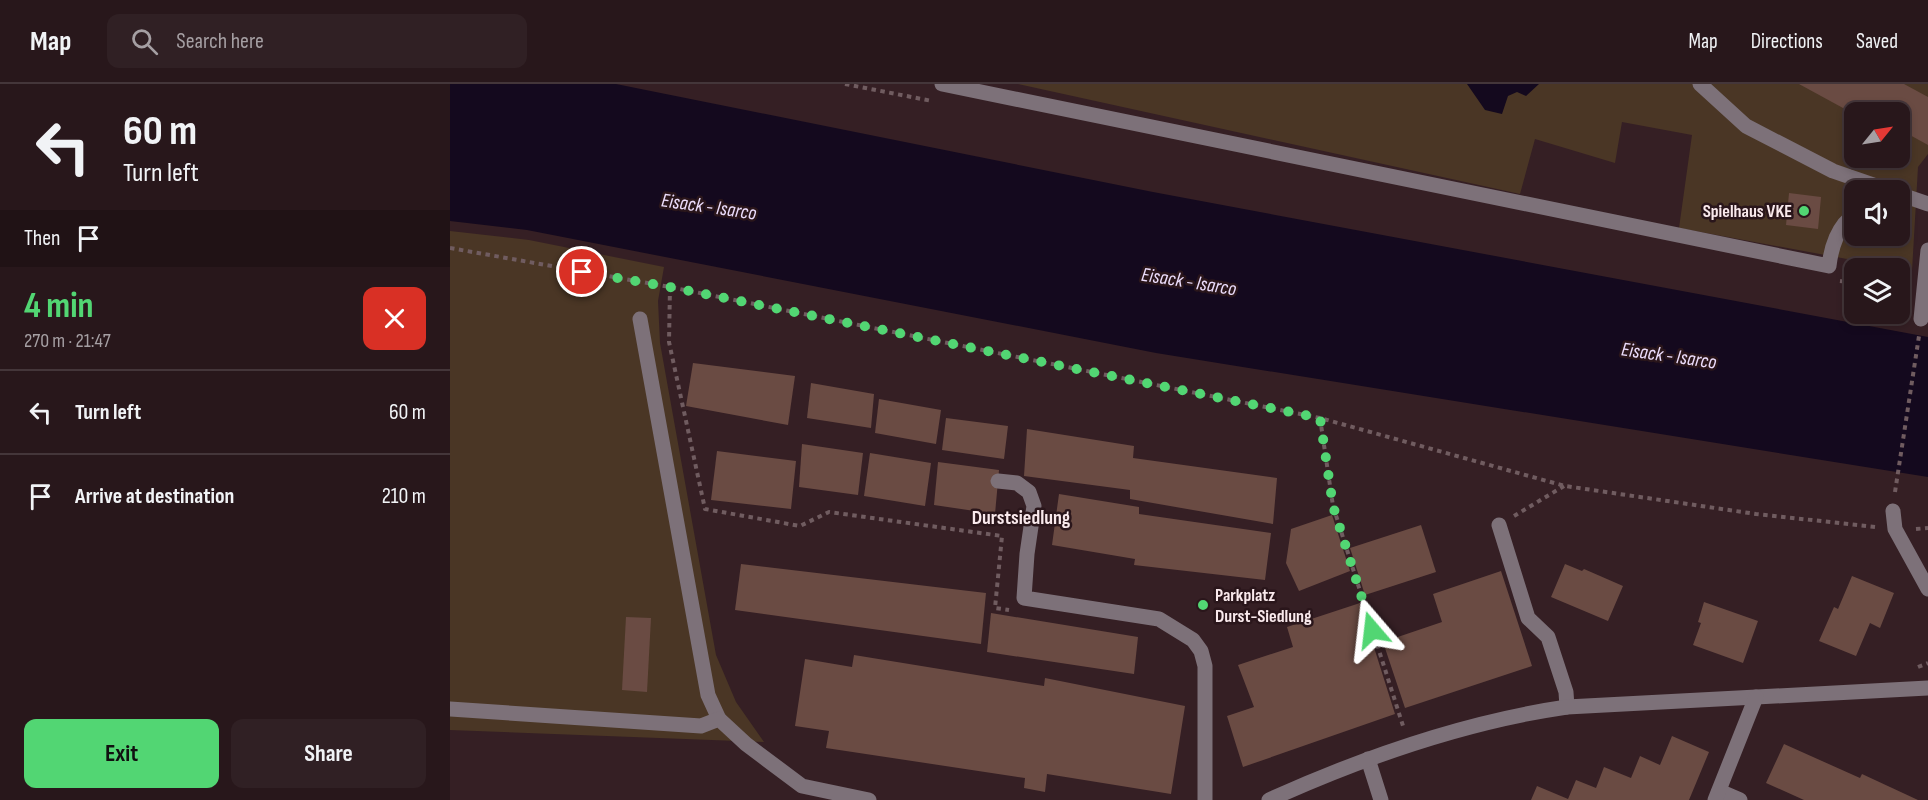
<!DOCTYPE html>
<meta charset="utf-8">
<style>
body{margin:0;font-family:"Sofia Sans Condensed",sans-serif;background:#302024;color:#f1f3f6;height:100vh;display:flex;flex-direction:column;font-size:22px;white-space:nowrap}
*{box-sizing:border-box;margin:0}
p{font-size:20px;color:#a59fa3}
.icon{flex:none;width:33px;height:33px;fill:none;stroke:currentColor;stroke-width:2;stroke-linecap:round;stroke-linejoin:round}
.map{position:relative;flex:1;overflow:hidden}
.drawer{display:flex;flex-direction:column;background:#28171b;width:450px}
.drawer>*{flex:none}
.hud{background:#28171b;color:#f1f3f6;overflow:hidden}
.needle{width:39px;rotate:60deg}
.buttons{position:absolute;left:1394px;top:18px;display:grid;gap:12px}
.buttons a{display:grid;place-items:center;width:66px;height:66px;border-radius:12px;background:#28171b;box-shadow:0 3px 9px #0003,0 0 0 2px #44363a;font-size:30px}
.pin{position:absolute;display:grid;place-items:center;width:51px;height:51px;color:#fff;margin:-26px;border:3px solid #fff;border-radius:50%;box-shadow:0 2px 6px #0007}
.me{position:absolute;width:66px;margin:-33px;rotate:343deg;stroke-linejoin:round;filter:drop-shadow(0 0 4px #0008)}
.turn{display:flex;align-items:center;gap:21px;height:126px;padding:0 24px;font-size:27px}
.turn .icon{width:78px;height:78px;stroke-width:2.5}
.turn b{display:block;font-size:42px;line-height:51px}
.then{display:flex;align-items:center;height:57px;padding:0 24px;background:#0003;gap:12px;font-size:22px}
.round{display:grid;place-items:center;flex:none;width:63px;height:63px;border-radius:12px;background:#302024}
.headline{display:flex;align-items:center;justify-content:space-between;height:102px;padding:0 24px}
h1{font-size:36px;font-weight:700;line-height:45px;color:#52d673}
.action{display:flex;gap:12px;margin-top:auto;padding:12px 24px}
.action a{flex:1;height:69px;border-radius:12px;background:#52d673;color:#111;font-size:24px;font-weight:700;line-height:69px;text-align:center}
.action a+a{background:#302024;color:#f1f3f6}
ul{padding:0;list-style:none}
li{display:flex;align-items:center;gap:18px;height:84px;padding:0 24px;border-top:2px solid #44363a}
li div{flex:1}
li b{display:block;font-size:22px}
li em{font-style:normal}
header{display:flex;align-items:center;gap:36px;box-sizing:border-box;height:84px;padding:0 30px;background:#28171b;border-bottom:2px solid #44363a}
header strong{font-size:28px}
nav{display:flex;gap:33px;margin-inline-start:auto;font-size:21px}
.search{width:420px;height:54px;background:#302024;display:flex;align-items:center;gap:15px;box-sizing:border-box;padding:0 21px;border-radius:12px;color:#a59fa3;font-size:22px}
main{display:flex;flex:1;min-height:0}
.map>svg:first-child{display:block}
.green{fill:#4a3625;fill-rule:evenodd}
.water{fill:#14091e}
.building{fill:#6a4b43}
.lines{fill:none;stroke-linecap:round;stroke-linejoin:round}
.path{stroke:#705c60;stroke-width:4;stroke-dasharray:4.5 4.5;stroke-linecap:butt}
.minor{stroke:#7d7179;stroke-width:15}
.route{stroke:#52d673;stroke-width:10;stroke-dasharray:0 18}
.poi-dot{fill:#52d673;stroke:#2a161b;stroke-width:2}
.labels{text-anchor:middle;stroke-width:5;stroke-linejoin:round;paint-order:stroke}
.poi-label{font-size:18px;font-weight:bold;fill:#f9e9ec;stroke:#2a161b;text-anchor:end}
.water-label{font-size:20px;font-style:italic;fill:#ecddfc;stroke:#2a161b}
.neighbourhood-label{font-size:20px;font-weight:bold;fill:#f9e9ec;stroke:#2a161b}
</style>
<header>
<strong>Map</strong>
<div class="search"><svg class="icon" aria-label="search" viewBox="0 0 24 24"><circle cx="10" cy="10" r="6"/><path d="M15 15l6 6"/></svg>Search here</div>
<nav><a>Map</a><a>Directions</a><a>Saved</a></nav>
</header>
<main>
<section class="drawer">
<div class="hud">
<div class="turn"><svg class="icon" aria-label="left" viewBox="0 0 24 24"><path d="M17 20v-9H6M10 6l-5 5 5 5"/></svg><div><b>60 m</b>Turn left</div></div>
<div class="then">Then<svg class="icon" aria-label="arrive" viewBox="0 0 24 24"><path d="M6 21V4h12l-3 4 3 4H6"/></svg></div>
</div>
<div class="headline"><div><h1>4 min</h1><p>270 m · 21:47</p></div><a class="round" style="background:#d93025;color:#fff"><svg class="icon" aria-label="close" viewBox="0 0 24 24"><path d="M6 6l12 12M18 6L6 18"/></svg></a></div>
<ul>
<li><svg class="icon" aria-label="left" viewBox="0 0 24 24"><path d="M17 20v-9H6M10 6l-5 5 5 5"/></svg><div><b>Turn left</b></div><em>60 m</em></li>
<li><svg class="icon" aria-label="arrive" viewBox="0 0 24 24"><path d="M6 21V4h12l-3 4 3 4H6"/></svg><div><b>Arrive at destination</b></div><em>210 m</em></li>
</ul>
<div class="action"><a>Exit</a><a>Share</a></div>
</section>
<div class="map">
<svg width="1478" height="716" viewBox="0 0 1478 716">
<rect width="100%" height="100%" fill="#351f24"/>
<g class="green">
<path d="M568 0H1478V70L1468 83 1462 187 1229 144 1242 51 1172 38 1165 79 1085 55 1070 110ZM1404 28H1449V74H1404ZM1404 106H1449V152H1404Z"/>
<path d="M0 147 79 156 214 183 208 217 210 259 266 571 286 618 314 658 0 646Z"/>
</g>
<g class="water">
<path d="M0 0H166L703 108 1478 253V393L706 269 77 146 0 137Z"/>
<path d="M1017 0H1089L1076 12 1067 8 1058 12 1052 30 1035 26Z"/>
</g>
<g class="building">
<path d="M1349 0H1454L1478 13V61L1449 45V28L1416 27 1404 30Z"/>
<path d="M1339 109 1371 113 1368 145 1336 141Z"/>
<path d="M243 279 345 292 338 341 236 322Z"/>
<path d="M361 299 424 310 421 344 357 334Z"/>
<path d="M429 315 491 326 486 360 425 349Z"/>
<path d="M496 334 558 342 554 375 492 366Z"/>
<path d="M577 345 684 362 683 374 827 394 823 440 680 415V406L574 392Z"/>
<path d="M352 360 413 369 408 411 349 403Z"/>
<path d="M267 367 346 377 341 425 261 416Z"/>
<path d="M420 369 481 379 475 422 414 412Z"/>
<path d="M488 378 549 386 545 430 484 421Z"/>
<path d="M609 410 689 423V430L821 449 815 496 684 481 685 475 602 461Z"/>
<path d="M882 431 900 487 849 507 836 479 841 445Z"/>
<path d="M971 441 986 488 915 511 900 464Z"/>
<path d="M291 480 536 509 531 560 285 526Z"/>
<path d="M1115 480 1132 487 1134 485 1173 502 1158 537 1101 513Z"/>
<path d="M1051 487 1082 582 955 624 933 558 992 538 983 510Z"/>
<path d="M1402 492 1444 509 1430 544 1420 539 1406 572 1369 557 1384 523 1388 525Z"/>
<path d="M1254 518 1308 537 1293 579 1243 561 1251 539 1248 538Z"/>
<path d="M910 519 945 630 793 683 777 632 804 623 788 581 843 563 837 543Z"/>
<path d="M541 529 688 553 684 590 537 568Z"/>
<path d="M176 533 201 534 197 608 172 606Z"/>
<path d="M404 571 594 602 595 594 735 622 721 710 597 690 595 708 574 704 575 694 376 664 379 647 345 642 355 575 402 583Z"/>
<path d="M1222 652 1259 668 1239 716H1081L1087 702 1118 715 1126 696 1146 704 1154 683 1181 694 1190 672 1210 681Z"/>
<path d="M1334 660 1410 694 1412 690 1468 716H1354L1316 699Z"/>
</g>
<g class="lines">
<g class="path">
<path d="M395 0 482 17"/>
<path d="M0 164 220 203 870 334 1115 402 1306 430 1426 443"/>
<path d="M1390 197 1404 199"/>
<path d="M220 203 219 258 255 425 350 442 379 428 552 452 545 524 559 526"/>
<path d="M870 334 883 422 954 645"/>
<path d="M1445 408 1469 252"/>
<path d="M1064 432 1114 402"/>
<path d="M1466 445 1478 444"/>
<path d="M1468 583 1478 579"/>
</g>
<g class="minor">
<path d="M492 0 1379 182C1381 164 1388 141 1404 131"/>
<path d="M1250 0 1296 42 1383 87 1438 106"/>
<path d="M1449 110 1478 120"/>
<path d="M190 235 258 611 269 635"/>
<path d="M1471 235 1478 166"/>
<path d="M548 397 567 399 579 408 584 422 577 470 574 514 709 535 743 556 751 567 755 582V716"/>
<path d="M1443 427 1445 445 1478 505"/>
<path d="M1049 441 1078 534 1098 553 1116 608 1117 623"/>
<path d="M0 625 251 642 269 635 296 660 352 702 419 716"/>
<path d="M918 675 931 716"/>
<path d="M1269 707 1290 716"/>
<path d="M819 716C914 673 1014 638 1117 623L1478 604"/>
<path d="M1265 716 1306 613"/>
</g>
</g>
<g class="lines">
<path class="route" d="M132 188 220 203 870 334 883 422 922 546"/>
</g>
<g class="poi-dot">
<circle cx="1354" cy="127" r="6"/>
<circle cx="753" cy="521" r="6"/>
</g>
<g class="labels">
<g class="poi-label">
<text x="1342" y="133">Spielhaus VKE</text>
<text x="765" y="517" text-anchor="start">Parkplatz<tspan x="765" dy="21">Durst-Siedlung</tspan></text>
</g>
<g class="water-label">
<text transform="translate(259 122) rotate(8)" y="7">Eisack - Isarco</text>
<text transform="translate(739 197) rotate(9)" y="7">Eisack - Isarco</text>
<text transform="translate(1219 271) rotate(8)" y="7">Eisack - Isarco</text>
</g>
<g class="neighbourhood-label">
<text x="571" y="440">Durstsiedlung</text>
</g>
</g>
</svg>
<div class="buttons">
<a><svg class="needle" viewBox="-14 -14 28 28"><path d="M0-13l5 13h-10z" fill="#e53935"/><path d="M0 13l5-13h-10z" fill="#a59fa3"/></svg></a>
<a><svg class="icon" aria-label="sound" viewBox="0 0 24 24"><path d="M4 9h4l5-4v14l-5-4H4zM17 9q2 3 0 6"/></svg></a>
<a><svg class="icon" aria-label="layers" viewBox="0 0 24 24"><path d="M12 4l9 5-9 5-9-5zM3 14l9 5 9-5"/></svg></a>
</div>
<div class="pin" style="left:132px;top:188px;background:#d93025"><svg class="icon" aria-label="arrive" viewBox="0 0 24 24"><path d="M6 21V4h12l-3 4 3 4H6"/></svg></div>
<svg class="me" style="left:922px;top:546px" viewBox="-20 -20 40 40"><path d="M0-17L14 15 0 8-14 15z" fill="#52d673" stroke="#fff" stroke-width="4"/></svg>
</div>
</main>
